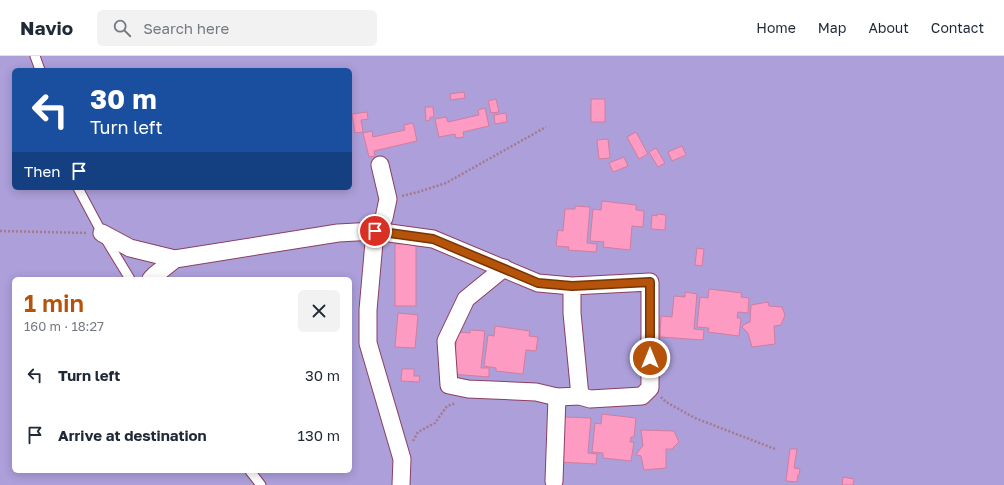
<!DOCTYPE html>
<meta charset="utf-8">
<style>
body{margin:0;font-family:"Golos Text",sans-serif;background:#f2f2f3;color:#1f2937;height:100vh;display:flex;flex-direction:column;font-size:15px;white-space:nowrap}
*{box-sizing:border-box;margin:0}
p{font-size:13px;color:#747a83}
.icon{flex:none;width:22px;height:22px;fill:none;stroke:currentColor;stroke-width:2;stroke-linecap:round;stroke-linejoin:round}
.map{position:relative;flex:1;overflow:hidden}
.panel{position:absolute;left:12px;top:221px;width:340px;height:196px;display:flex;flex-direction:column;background:#fff;border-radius:6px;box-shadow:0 2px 10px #0003}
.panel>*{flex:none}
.banner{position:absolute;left:12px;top:12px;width:340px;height:122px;border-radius:6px;box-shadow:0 2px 10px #0003;background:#1a4fa0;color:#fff;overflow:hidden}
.pin{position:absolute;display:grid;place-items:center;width:34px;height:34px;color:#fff;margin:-17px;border:2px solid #fff;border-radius:50%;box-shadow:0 1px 4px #0007}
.me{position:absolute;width:44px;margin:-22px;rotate:0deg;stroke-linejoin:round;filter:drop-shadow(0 0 3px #0008)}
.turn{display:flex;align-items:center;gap:14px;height:84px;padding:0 12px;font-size:18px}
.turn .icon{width:52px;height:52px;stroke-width:2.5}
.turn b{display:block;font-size:28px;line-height:34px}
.then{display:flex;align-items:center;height:38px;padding:0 12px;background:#0003;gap:8px;font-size:15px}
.round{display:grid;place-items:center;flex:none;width:42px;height:42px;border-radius:6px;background:#f2f2f3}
.overview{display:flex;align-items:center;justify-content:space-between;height:68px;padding:0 12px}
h1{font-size:24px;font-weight:600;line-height:30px;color:#b45309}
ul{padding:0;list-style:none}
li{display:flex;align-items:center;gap:12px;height:60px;padding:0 12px}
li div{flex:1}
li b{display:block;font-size:15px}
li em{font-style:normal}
header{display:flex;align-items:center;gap:24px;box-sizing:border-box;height:56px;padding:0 20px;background:#fff;border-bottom:1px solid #e0e1e3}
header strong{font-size:19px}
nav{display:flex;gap:22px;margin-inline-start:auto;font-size:14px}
.search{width:280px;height:36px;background:#f2f2f3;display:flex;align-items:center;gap:10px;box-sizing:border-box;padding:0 14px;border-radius:6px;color:#747a83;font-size:15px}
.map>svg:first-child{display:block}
.green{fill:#ac9fda;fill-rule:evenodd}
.building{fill:#fe9bc3;stroke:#cf7e9f}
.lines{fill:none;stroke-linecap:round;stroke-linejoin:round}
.service-casing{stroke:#8a4061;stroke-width:11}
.minor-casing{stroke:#8a4061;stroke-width:19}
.path{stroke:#a5798a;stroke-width:2.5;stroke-dasharray:2 2;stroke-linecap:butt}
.service{stroke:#fff;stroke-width:9}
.minor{stroke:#fff;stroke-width:17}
.route-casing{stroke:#753606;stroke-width:10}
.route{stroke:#b45309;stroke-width:7}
</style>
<header>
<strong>Navio</strong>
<div class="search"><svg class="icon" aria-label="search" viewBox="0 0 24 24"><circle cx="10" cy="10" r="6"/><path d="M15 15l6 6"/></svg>Search here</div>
<nav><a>Home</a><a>Map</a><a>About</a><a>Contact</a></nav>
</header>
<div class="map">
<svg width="1004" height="429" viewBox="0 0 1004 429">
<rect width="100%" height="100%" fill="#fcc7db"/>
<path class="green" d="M0 0H1004V429H0ZM14 14H350V132H14ZM14 223H350V415H14Z"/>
<g class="building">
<path d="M464 36 465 42 451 44 450 38Z"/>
<path d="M496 43 499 56 491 57 488 45Z"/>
<rect x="591" y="43" width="14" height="23"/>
<path d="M425 51H433L434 61H430V64L426 65Z"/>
<path d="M485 52 489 70 463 76 464 81 456 82 455 78 439 81 435 63 446 61 448 66 479 59 478 54Z"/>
<path d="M367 56 368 63 361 64 363 76 355 77 352 58Z"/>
<path d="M506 57 507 66 495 68 494 59Z"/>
<path d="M413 67 417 85 374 95 375 100 369 101 363 77 372 75 373 81 405 74 404 69Z"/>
<path d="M636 76 648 98 639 103 627 81Z"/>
<path d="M608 83 610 102 599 103 597 84Z"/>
<path d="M682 90 686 99 672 105 668 96Z"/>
<path d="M656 92 665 107 658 111 649 96Z"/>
<path d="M624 101 628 110 613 116 609 107Z"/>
<path d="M602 145 636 149V154L644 155 643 171 632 170 630 194 603 191 604 186 590 185 593 153 601 154Z"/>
<path d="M575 150 590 151 587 187 597 188 596 196 568 194 569 191 556 190 558 174 563 175 565 153H575Z"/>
<path d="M657 158 666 159 665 174 651 173 652 159 657 160Z"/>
<rect x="395" y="188" width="21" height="62"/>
<path d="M697 192 704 193 702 210 695 209Z"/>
<path d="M709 233 742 237 741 241 749 242 748 257 738 256 737 262H741L739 280 708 276 709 272 697 271 700 241 708 242Z"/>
<path d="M685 236 697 238 694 273 704 274 703 284 660 281 661 260 672 261 674 240 685 241Z"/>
<path d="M768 246 769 250 782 251 785 259 781 269 774 270 775 288 752 291 748 277 742 271 745 268 750 266 751 249Z"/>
<path d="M398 257 418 259 415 292 395 291Z"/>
<path d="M495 270 530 275 529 280 538 281 536 295 526 294 523 318 496 315V312L484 310 488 279 494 280Z"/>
<path d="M470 274 485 275 481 312H489V321L451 318 455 299 457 276 470 277Z"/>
<path d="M402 313H414V320H420L419 326 401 325Z"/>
<path d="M602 358 636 362 634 381H631L630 386H634L631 405 603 402V397L592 396 595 367 601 368Z"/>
<path d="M565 361 591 362 588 397 597 398 596 408 559 406Z"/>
<path d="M641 374 674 375 679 386 672 393H666V412L644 414 641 400 636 399 640 393 643 390Z"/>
<path d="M790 393H797L794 412 800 413 799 419H798L797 426 786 425Z"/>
<path d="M843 421 854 423 853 429H842Z"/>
</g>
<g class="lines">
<defs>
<g id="service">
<path d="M35 0 40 14"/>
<path d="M78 132 102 177 130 223"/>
<path d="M250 415 261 429"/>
</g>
<g id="minor">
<path d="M380 109 388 143 384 162 375 175 368 254V287L402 403 401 429"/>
<path d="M102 177 130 192 175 203"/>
<path d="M504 212 466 243 446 285 449 329 468 333 536 336 557 341 580 340"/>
<path d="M151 223 155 219 175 203 338 177 375 175 433 183 538 227 572 230 650 226V332L642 340 590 343 580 340 572 257V230"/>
<path d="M554 425 557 341"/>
</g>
</defs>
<use href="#service" class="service-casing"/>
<use href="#minor" class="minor-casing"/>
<g class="path">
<path d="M402 140 418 136 446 127 546 71"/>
<path d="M0 175 88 177"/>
<path d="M661 341 666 346 695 362 775 393"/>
<path d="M413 385 418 376 435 367 447 350 456 347"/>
</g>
<use href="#service" class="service"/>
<use href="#minor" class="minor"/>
</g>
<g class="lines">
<defs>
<path id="route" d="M375 175 433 183 538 227 572 230 650 226V302"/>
</defs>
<use href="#route" class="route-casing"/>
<use href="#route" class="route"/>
</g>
</svg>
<div class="pin" style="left:375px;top:175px;background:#d93025"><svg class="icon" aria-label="arrive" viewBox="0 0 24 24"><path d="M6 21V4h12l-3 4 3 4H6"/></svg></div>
<svg class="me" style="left:650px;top:302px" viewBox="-20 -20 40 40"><circle r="17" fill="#b45309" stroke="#fff" stroke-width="3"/><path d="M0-11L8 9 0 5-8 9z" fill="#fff"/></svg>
<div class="banner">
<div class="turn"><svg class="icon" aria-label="left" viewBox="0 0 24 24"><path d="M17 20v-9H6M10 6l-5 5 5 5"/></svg><div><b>30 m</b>Turn left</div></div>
<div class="then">Then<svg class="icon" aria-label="arrive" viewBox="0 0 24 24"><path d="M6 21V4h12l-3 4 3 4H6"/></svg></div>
</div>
<section class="panel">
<div class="overview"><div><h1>1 min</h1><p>160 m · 18:27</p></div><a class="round"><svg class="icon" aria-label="close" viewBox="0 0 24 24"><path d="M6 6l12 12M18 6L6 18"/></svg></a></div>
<ul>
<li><svg class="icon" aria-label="left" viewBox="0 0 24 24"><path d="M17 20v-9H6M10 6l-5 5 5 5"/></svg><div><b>Turn left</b></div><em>30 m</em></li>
<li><svg class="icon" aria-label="arrive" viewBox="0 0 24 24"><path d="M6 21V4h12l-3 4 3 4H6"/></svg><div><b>Arrive at destination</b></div><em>130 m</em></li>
</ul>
</section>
</div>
